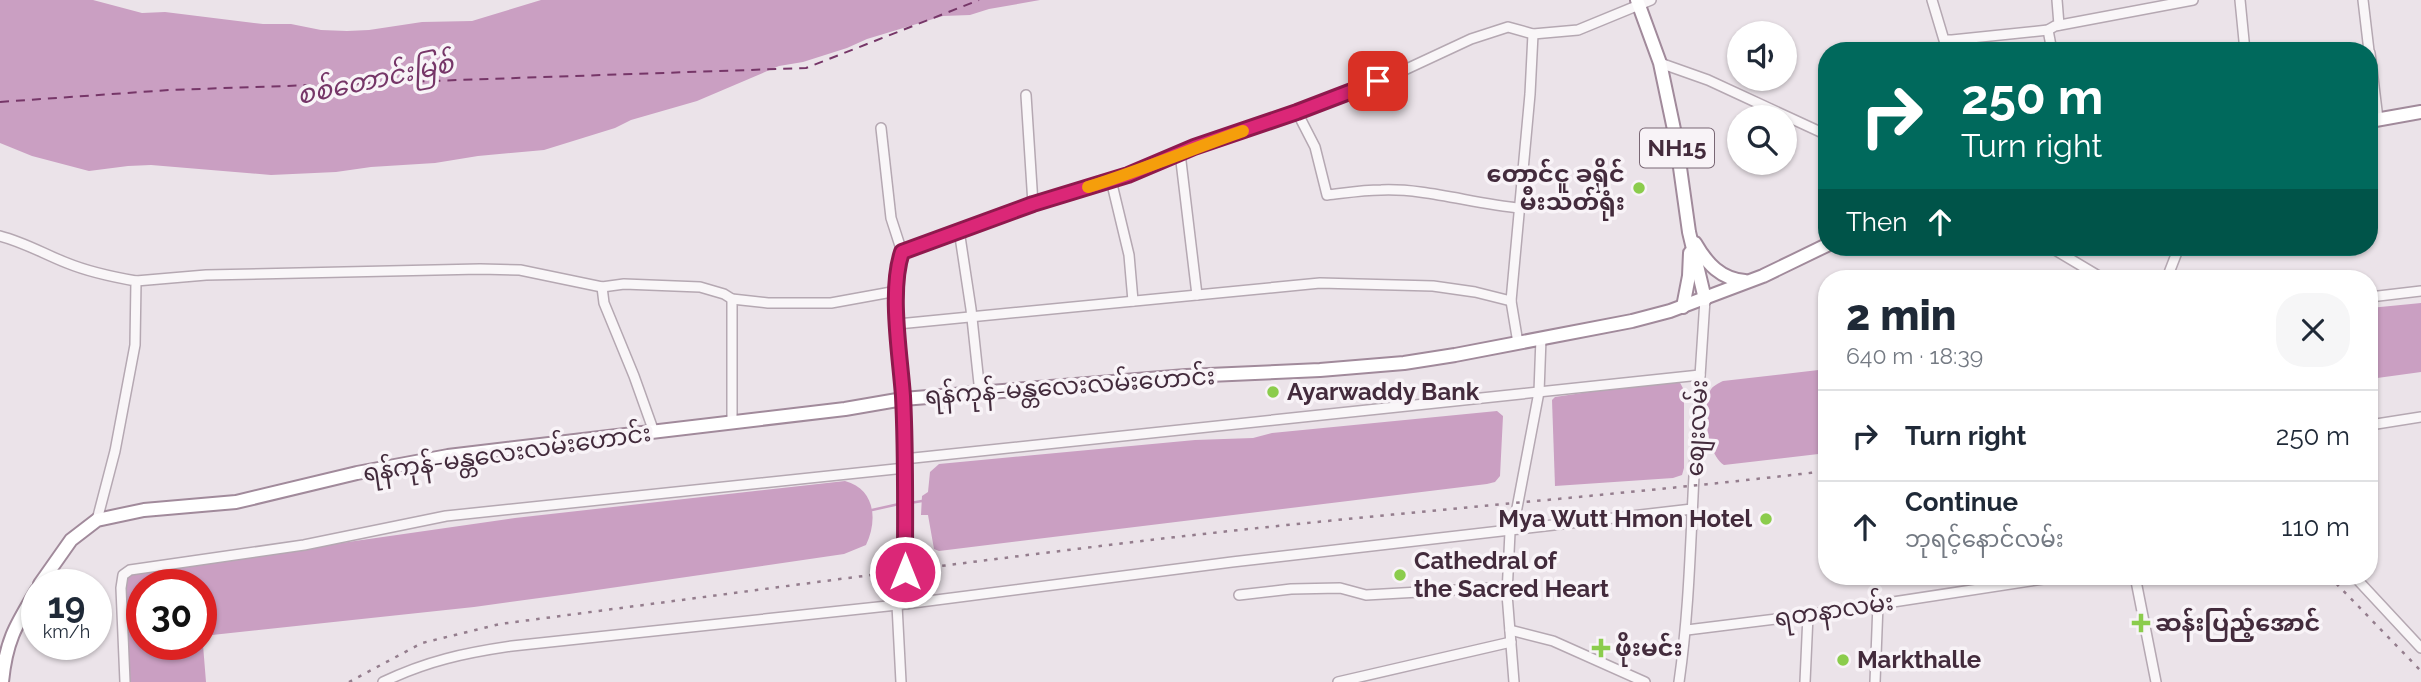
<!DOCTYPE html>
<meta charset="utf-8">
<style>
body{margin:0;font-family:Raleway,"Noto Sans Myanmar",sans-serif;background:#f6f6f7;color:#1f2937;height:100vh;display:flex;flex-direction:column;font-size:26px;white-space:nowrap}
*{box-sizing:border-box;margin:0}
p{font-size:23px;color:#747a83}
.icon{flex:none;width:38px;height:38px;fill:none;stroke:currentColor;stroke-width:2;stroke-linecap:round;stroke-linejoin:round}
.map{position:relative;flex:1;overflow:hidden}
.side{position:absolute;left:1818px;top:270px;width:560px;height:315px;display:flex;flex-direction:column;background:#fff;border-radius:28px;box-shadow:0 2px 5px #0004}
.side>*{flex:none}
.top-card{position:absolute;left:1818px;top:42px;width:560px;height:214px;border-radius:28px;box-shadow:0 2px 5px #0004;background:#00695c;color:#fff;overflow:hidden}
.tools{position:absolute;left:1727px;top:21px;display:grid;gap:14px}
.tools a{display:grid;place-items:center;width:70px;height:70px;border-radius:50%;background:#fff;box-shadow:0 2px 5px #0004;font-size:35px}
.speed{position:absolute;left:21px;top:569px;display:flex;gap:14px;font-size:35px;font-weight:700;text-align:center}
.speed>*{display:grid;place-content:center;width:91px;height:91px;border-radius:50%;background:#fff;box-shadow:0 2px 5px #0004;line-height:1}
.speed small{font-size:18px;font-weight:400}
.speed .limit{border:10px solid #d22;background:#fff;color:#111}
.pin{position:absolute;display:grid;place-items:center;width:60px;height:60px;color:#fff;margin:-30px;border-radius:14px;box-shadow:0 4px 10px #0006}
.me{position:absolute;width:77px;margin:-38px;rotate:0deg;stroke-linejoin:round;filter:drop-shadow(0 0 5px #0008)}
.turn{display:flex;align-items:center;gap:24px;height:147px;padding:0 28px;font-size:32px}
.turn .icon{width:91px;height:91px;stroke-width:2.5}
.turn b{display:block;font-size:49px;line-height:60px}
.then{display:flex;align-items:center;height:66px;padding:0 28px;background:#0003;gap:14px;font-size:26px}
.round{display:grid;place-items:center;flex:none;width:74px;height:74px;border-radius:28px;background:#f6f6f7}
.head{display:flex;align-items:center;justify-content:space-between;height:119px;padding:0 28px}
h1{font-size:42px;font-weight:800;line-height:52px}
ul{padding:0;list-style:none}
li{display:flex;align-items:center;gap:21px;height:91px;padding:0 28px;border-top:2px solid #e0e1e3}
li div{flex:1}
li b{display:block;font-size:26px}
li em{font-style:normal}
.map>svg:first-child{display:block}
.water{fill:#ca9fc2;fill-rule:evenodd}
.lines{fill:none;stroke-linecap:round;stroke-linejoin:round}
.stream{stroke:#ca9fc2;stroke-width:2.5}
.ferry{stroke:#763668;stroke-width:2;stroke-dasharray:9 7;stroke-linecap:butt}
.minor-casing{stroke:#b5a8b2;stroke-width:12}
.highway-casing{stroke:#a18a9b;stroke-width:16}
.minor{stroke:#f9f6f8;stroke-width:9}
.highway{stroke:#fff;stroke-width:12}
.rail{stroke:#947d8d;stroke-width:2.5;stroke-dasharray:3.5 7;stroke-linecap:butt}
.route-casing{stroke:#8e194d;stroke-width:18}
.route{stroke:#db2777;stroke-width:12}
.slow{stroke:#f59e0b;stroke-width:12}
.poi-dot{fill:#8bcc4c;stroke:#f8f3f7;stroke-width:2.5}
.labels{text-anchor:middle;stroke-width:7;stroke-linejoin:round;paint-order:stroke}
.shield{fill:#f8f3f7;stroke:#796774;stroke-width:2}
.shield-label{font-size:23px;font-weight:bold;fill:#432b3c}
.poi-label{font-size:24px;font-weight:bold;fill:#432b3c;stroke:#f8f3f7;text-anchor:start}
.street-label{font-size:24px;fill:#432b3c;stroke:#f8f3f7}
.water-label{font-size:26px;font-style:italic;fill:#763668;stroke:#f8f3f7}
</style>
<div class="map">
<svg width="2421" height="682" viewBox="0 0 2421 682">
<rect width="100%" height="100%" fill="#ebe3e9"/>
<g class="water">
<path d="M0 0H93L142 13 165 12 263 24H291L321 30 347 31 369 30 422 22 472 21 541 0H1040L989 9 970 15 943 16 867 39 847 48 803 62 779 66 697 101 631 120 615 128 544 150 478 156 435 163 371 167 336 172 271 175 151 165 128 166 89 171 32 156 0 143Z"/>
<path d="M2421 303V372L2370 379V308Z"/>
<path d="M1827 369V453L1724 465C1707 455 1702 408 1710 391 1712 386 1719 383 1723 381Z"/>
<path d="M1670 380 1679 381 1684 390V468L1682 475 1673 478 1555 486 1552 400 1555 397Z"/>
<path d="M1497 411 1503 416 1500 476 1495 482 1487 484 939 551 934 549 928 515H921L922 496 928 492 930 472 939 464 1195 440 1253 438 1272 433Z"/>
<path d="M845 481C875 489 878 520 866 545L844 554 569 594 474 607 212 635 206 638 203 645 206 682H130L124 581 127 575 132 573 515 518ZM142 584H201V644H142Z"/>
</g>
<g class="lines">
<g class="stream">
<path d="M910 503 922 501"/>
<path d="M872 510 899 504"/>
</g>
<path class="ferry" d="M0 102 169 90 806 68 979 0"/>
<defs>
<g id="minor">
<path d="M1932 0 1944 40H1952L2048 30 2055 26 2193 0"/>
<path d="M2057 0 2059 25"/>
<path d="M2240 0 2245 51"/>
<path d="M2363 0 2369 51"/>
<path d="M2048 30 2052 51"/>
<path d="M2370 53 2378 119"/>
<path d="M1660 63 1708 80 1827 135"/>
<path d="M1026 95 1033 204"/>
<path d="M1297 112 1315 147 1327 195C1345 193 1363 190 1381 190 1425 188 1474 204 1520 208"/>
<path d="M881 128 891 218 902 252 898 266 897 291 903 399 907 604"/>
<path d="M1180 153 1197 295"/>
<path d="M1111 180 1129 255 1133 301"/>
<path d="M959 230 971 309 980 393"/>
<path d="M0 236C24 242 44 254 67 263 89 272 113 277 136 281L135 345 115 451 97 520"/>
<path d="M2050 247 2102 278"/>
<path d="M902 252 1033 204 1128 175 1194 147 1336 98 1398 73 1471 39 1508 27 1533 34 1578 30 1651 0"/>
<path d="M2167 278 2179 247"/>
<path d="M136 281 206 275 480 269 520 270 602 287 624 284 700 287 724 294 732 299 768 303H831L897 291"/>
<path d="M602 287 604 303 634 376 654 432"/>
<path d="M2370 297 2421 291"/>
<path d="M898 324 1320 283 1433 286 1475 292 1511 301"/>
<path d="M1518 343 1511 301 1530 94 1533 34"/>
<path d="M732 422V299"/>
<path d="M2370 425 2421 417"/>
<path d="M904 459 1700 375"/>
<path d="M2135 576 2156 682"/>
<path d="M2354 576 2421 648"/>
<path d="M1239 595 1291 589 1340 588 1366 595 1508 587"/>
<path d="M897 605 901 682"/>
<path d="M1510 630 1553 641 1645 682"/>
<path d="M1687 630 1808 615 2063 576"/>
<path d="M125 682 121 588 123 575 130 570 304 545 446 516 905 468"/>
<path d="M383 682C427 661 464 653 512 646L897 605 1232 562 1692 509"/>
<path d="M1338 682 1511 642"/>
<path d="M1514 682 1507 594 1510 532 1517 508 1539 392 1541 338"/>
<path d="M1679 682C1688 620 1690 558 1693 496 1696 430 1701 364 1705 299"/>
<path d="M1805 682 1808 615"/>
<path d="M1875 682 1878 604"/>
</g>
<g id="highway">
<path d="M1637 0 1660 63 1676 139 1689 232 1705 299"/>
<path d="M2370 121 2421 112"/>
<path d="M1695 243C1707 264 1721 279 1745 281"/>
<path d="M1683 307 1689 276 1690 253"/>
<path d="M40 584 71 540 97 520 144 510 236 502 357 473 448 456 845 409 903 399 1186 376 1320 370 1404 363 1455 355 1632 321 1670 311 1763 276 1827 245"/>
<path d="M2 682C6 640 16 625 37 590"/>
</g>
</defs>
<use href="#minor" class="minor-casing"/>
<use href="#highway" class="highway-casing"/>
<use href="#minor" class="minor"/>
<use href="#highway" class="highway"/>
<g class="rail">
<path d="M2329 576 2421 671"/>
<path d="M349 682 422 643 500 624C720 595 940 565 1159 539 1382 513 1605 497 1827 471"/>
</g>
</g>
<g class="lines">
<defs>
<path id="route" d="M905 572C905 513 906 454 903 396 900 354 889 291 902 252L1033 204 1128 175 1194 147 1297 112 1378 81"/>
</defs>
<use href="#route" class="route-casing"/>
<use href="#route" class="route"/>
<path class="slow" d="M1088 187C1140 171 1191 149 1243 131"/>
</g>
<g class="poi-dot">
<circle cx="1639" cy="188" r="7"/>
<circle cx="1273" cy="392" r="7"/>
<circle cx="1766" cy="519" r="7"/>
<circle cx="1400" cy="575" r="7"/>
<path d="M2137.5 612.5h7v7h7v7h-7v7h-7v-7h-7v-7h7z"/>
<path d="M1597.5 637.5h7v7h7v7h-7v7h-7v-7h-7v-7h7z"/>
<circle cx="1843" cy="660" r="7"/>
</g>
<g class="labels">
<rect class="shield" x="1640" y="128.5" width="74" height="39" rx="5"/>
<g class="shield-label">
<text x="1677" y="156">NH15</text>
</g>
<g class="poi-label">
<text x="1625" y="182" text-anchor="end">တောင်ငူ ခရိုင်<tspan x="1625" dy="28">မီးသတ်ရုံး</tspan></text>
<text x="1287" y="400">Ayarwaddy Bank</text>
<text x="1752" y="527" text-anchor="end">Mya Wutt Hmon Hotel</text>
<text x="1414" y="569">Cathedral of<tspan x="1414" dy="28">the Sacred Heart</tspan></text>
<text x="2155" y="631">ဆန်းပြည့်အောင်</text>
<text x="1615" y="656">ဖိုးမင်း</text>
<text x="1857" y="668">Markthalle</text>
</g>
<g class="street-label">
<text transform="translate(1070 386) rotate(-4)" y="8">ရန်ကုန်-မန္တလေးလမ်းဟောင်း</text>
<text transform="translate(1697 428) rotate(-87)" y="8">စျေးလမ်း</text>
<text transform="translate(507 453) rotate(-8)" y="8">ရန်ကုန်-မန္တလေးလမ်းဟောင်း</text>
<text transform="translate(1834 610) rotate(-8)" y="8">ရတနာလမ်း</text>
</g>
<g class="water-label">
<text transform="translate(375 79) rotate(-12)" y="9">စစ်တောင်းမြစ်</text>
</g>
</g>
</svg>
<div class="tools">
<a><svg class="icon" aria-label="sound" viewBox="0 0 24 24"><path d="M4 9h4l5-4v14l-5-4H4zM17 9q2 3 0 6"/></svg></a>
<a><svg class="icon" aria-label="search" viewBox="0 0 24 24"><circle cx="10" cy="10" r="6"/><path d="M15 15l6 6"/></svg></a>
</div>
<div class="speed"><div>19<small>km/h</small></div><div class="limit">30</div></div>
<div class="pin" style="left:1378px;top:81px;background:#d93025"><svg class="icon" aria-label="arrive" viewBox="0 0 24 24"><path d="M6 21V4h12l-3 4 3 4H6"/></svg></div>
<svg class="me" style="left:905px;top:572px" viewBox="-20 -20 40 40"><circle r="17" fill="#db2777" stroke="#fff" stroke-width="3"/><path d="M0-11L8 9 0 5-8 9z" fill="#fff"/></svg>
<div class="top-card">
<div class="turn"><svg class="icon" aria-label="right" viewBox="0 0 24 24"><path d="M7 20v-9h11M14 6l5 5-5 5"/></svg><div><b>250 m</b>Turn right</div></div>
<div class="then">Then<svg class="icon" aria-label="ahead" viewBox="0 0 24 24"><path d="M12 20V5M6 11l6-6 6 6"/></svg></div>
</div>
<section class="side">
<div class="head"><div><h1>2 min</h1><p>640 m · 18:39</p></div><a class="round"><svg class="icon" aria-label="close" viewBox="0 0 24 24"><path d="M6 6l12 12M18 6L6 18"/></svg></a></div>
<ul>
<li><svg class="icon" aria-label="right" viewBox="0 0 24 24"><path d="M7 20v-9h11M14 6l5 5-5 5"/></svg><div><b>Turn right</b></div><em>250 m</em></li>
<li><svg class="icon" aria-label="ahead" viewBox="0 0 24 24"><path d="M12 20V5M6 11l6-6 6 6"/></svg><div><b>Continue</b><p>ဘုရင့်နောင်လမ်း</p></div><em>110 m</em></li>
</ul>
</section>
</div>
